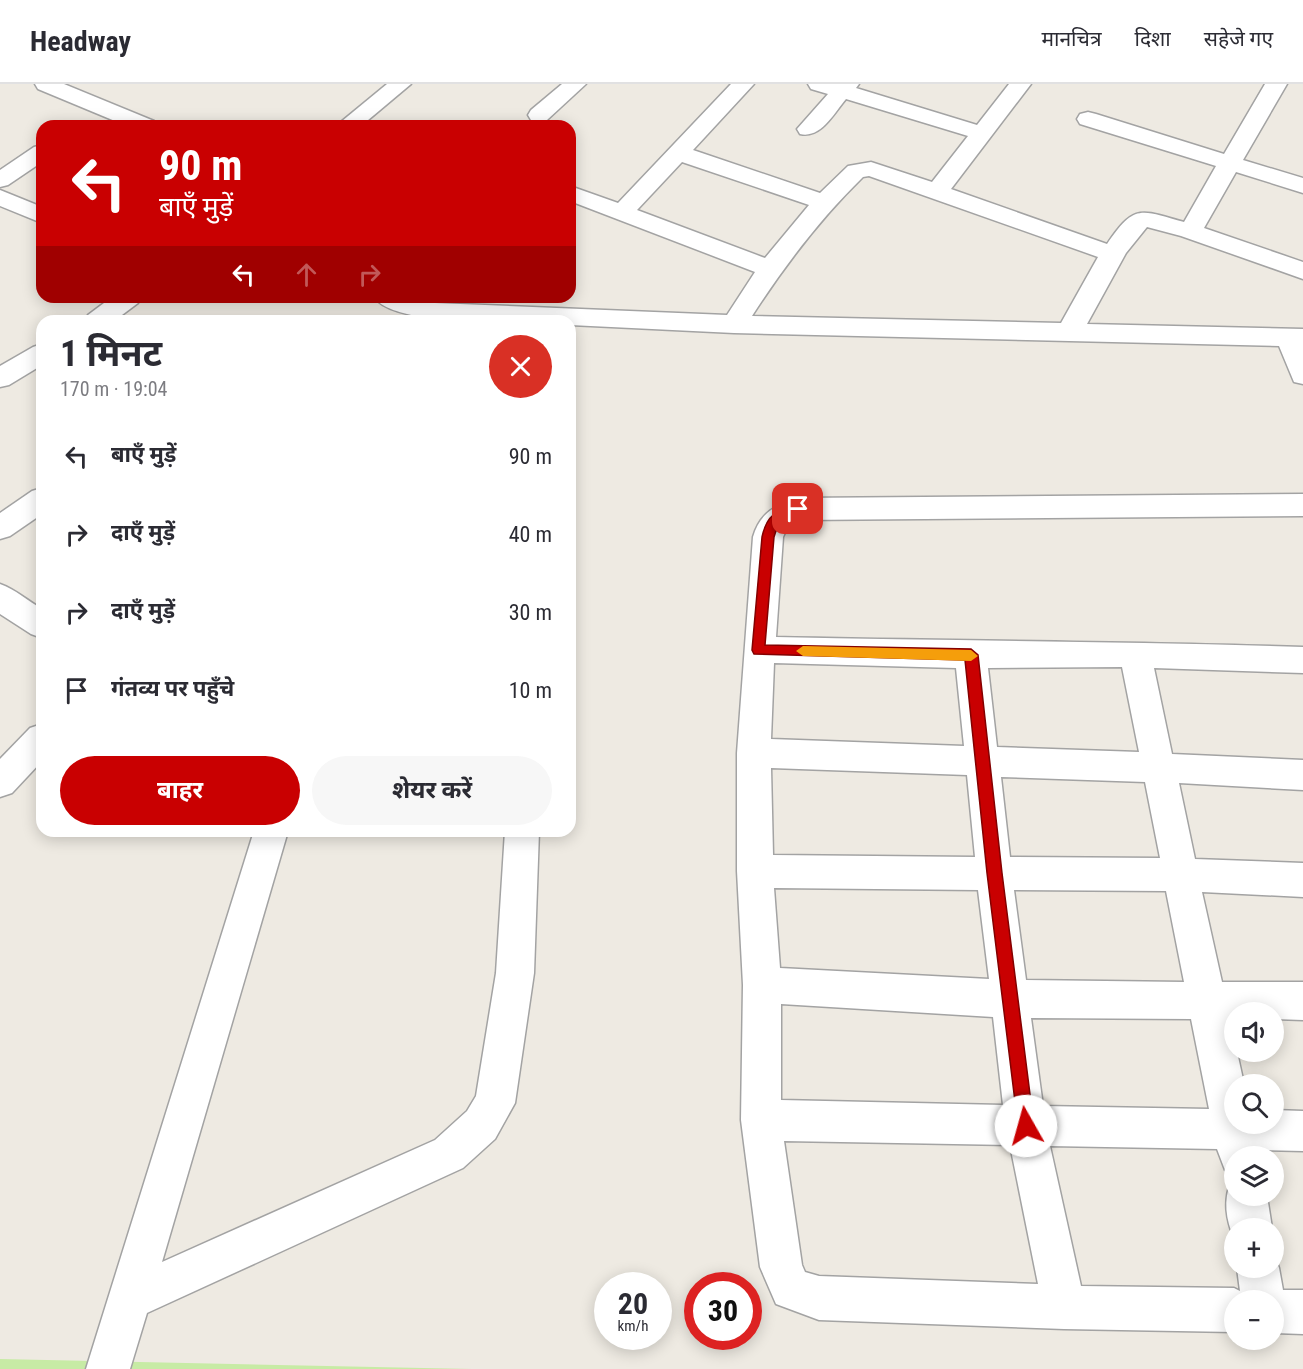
<!DOCTYPE html>
<html lang="hi">
<meta charset="utf-8">
<style>
body{margin:0;font-family:"Roboto Condensed","Noto Sans Devanagari",sans-serif;background:#f7f7f7;color:#2b2b33;height:100vh;display:flex;flex-direction:column;font-size:22px;white-space:nowrap}
*{box-sizing:border-box;margin:0}
p{font-size:20px;color:#7c7c81}
.icon{flex:none;width:33px;height:33px;fill:none;stroke:currentColor;stroke-width:2;stroke-linecap:round;stroke-linejoin:round}
.map{position:relative;flex:1;overflow:hidden}
.panel{position:absolute;left:36px;top:231px;width:540px;height:522px;display:flex;flex-direction:column;background:#fff;border-radius:18px;box-shadow:0 3px 15px #0003}
.panel>*{flex:none}
.banner{position:absolute;left:36px;top:36px;width:540px;height:183px;border-radius:18px;box-shadow:0 3px 15px #0003;background:#c90001;color:#fff;overflow:hidden}
.controls{position:absolute;left:1224px;top:918px;display:grid;gap:12px}
.controls a{display:grid;place-items:center;width:60px;height:60px;border-radius:50%;background:#fff;box-shadow:0 3px 15px #0003;font-size:30px}
.speed{position:absolute;left:594px;top:1188px;display:flex;gap:12px;font-size:30px;font-weight:700;text-align:center}
.speed>*{display:grid;place-content:center;width:78px;height:78px;border-radius:50%;background:#fff;box-shadow:0 3px 15px #0003;line-height:1}
.speed small{font-size:15px;font-weight:400}
.speed .limit{border:9px solid #d22;background:#fff;color:#111}
.pin{position:absolute;display:grid;place-items:center;width:51px;height:51px;color:#fff;margin:-26px;border-radius:12px;box-shadow:0 3px 9px #0006}
.me{position:absolute;width:66px;margin:-33px;rotate:353deg;stroke-linejoin:round;filter:drop-shadow(0 0 4px #0008)}
.turn{display:flex;align-items:center;gap:21px;height:126px;padding:0 24px;font-size:27px}
.turn .icon{width:78px;height:78px;stroke-width:2.5}
.turn b{display:block;font-size:42px;line-height:51px}
.lanes{display:flex;align-items:center;height:57px;padding:0 24px;background:#0003;justify-content:center;gap:30px;direction:ltr}
.lanes .off{opacity:.35}
.round{display:grid;place-items:center;flex:none;width:63px;height:63px;border-radius:32px;background:#f7f7f7}
.overview{display:flex;align-items:center;justify-content:space-between;height:102px;padding:0 24px}
h1{font-size:36px;font-weight:700;line-height:45px}
.primary-button{display:flex;gap:12px;margin-top:auto;padding:12px 24px}
.primary-button a{flex:1;height:69px;border-radius:36px;background:#c90001;color:#fff;font-size:24px;font-weight:700;line-height:69px;text-align:center}
.primary-button a+a{background:#f7f7f7;color:#2b2b33}
ul{padding:0;list-style:none}
li{display:flex;align-items:center;gap:18px;height:78px;padding:0 24px}
li div{flex:1}
li b{display:block;font-size:22px}
li em{font-style:normal}
header{display:flex;align-items:center;gap:36px;box-sizing:border-box;height:84px;padding:0 30px;background:#fff;border-bottom:2px solid #e1e1e2}
header strong{font-size:28px}
nav{display:flex;gap:33px;margin-inline-start:auto;font-size:21px}
.map>svg:first-child{display:block}
.grass{fill:#c7eba5}
.lines{fill:none;stroke-linecap:round;stroke-linejoin:round}
.minor-casing{stroke:#a3a3a3;stroke-width:3}
.minor{fill:#fff;fill-rule:evenodd}
.route{fill:#c90001;stroke:#830001;stroke-width:1.5}
.slow{fill:#f59e0b}
</style>
<header>
<strong>Headway</strong>
<nav><a>मानचित्र</a><a>दिशा</a><a>सहेजे गए</a></nav>
</header>
<div class="map">
<svg width="1303" height="1285" viewBox="0 0 1303 1285">
<rect width="100%" height="100%" fill="#eeeae2"/>
<path class="grass" d="M0 1275 472 1285H0Z"/>
<g class="lines">
<defs>
<g id="minor">
<path d="M35 0H64L154 37 157 42H127L38 5Z"/>
<path d="M387 0H411L361 42H336Z"/>
<path d="M562 0H586L547 36 539 38 531 36 528 31 531 26Z"/>
<path d="M731 0H754L693 66 820 109 848 82 871 78 932 98 968 52 846 15C834 29 821 55 800 50L797 45 828 10 811 5 808 0H859L856 4 977 41 1009 0H1031L951 105 1107 160C1135 119 1140 126 1184 138L1216 82 1080 40 1077 35 1080 30 1088 28 1096 30 1224 70 1265 0H1287L1243 76 1303 94V109L1236 88 1204 144 1303 178V195L1181 152 1147 143 1126 169 1087 240 1303 245V300L1294 298 1279 262 734 249 570 241V237C532 237 395 245 374 213H412L435 219 727 231 755 188 570 117V102L618 119ZM682 78 809 121 765 174 637 126ZM869 92 1098 173 1061 239 752 232C785 181 820 135 863 93Z"/>
<path d="M42 61V78L8 101 0 103V86L34 63Z"/>
<path d="M0 106 42 123V139L0 122Z"/>
<path d="M112 213H142L138 219 114 237H84L88 231Z"/>
<path d="M42 260V281L9 301 0 303V282L33 263Z"/>
<path d="M42 404V430L10 452 0 455V429L32 407Z"/>
<path d="M1303 410V432L800 436 788 442 783 453 776 553C952 557 1127 557 1303 563V589L1154 584 1172 670 1303 676V706L1179 699 1195 775 1303 779V813L1202 808 1222 898H1303V936L1274 935V928H1234V935H1230L1234 968H1237L1244 1000H1234V1040H1274V1026L1303 1027V1067L1258 1066 1259 1072H1234V1090L1225 1086 1217 1065 1050 1062 1081 1202 1234 1204 1240 1207 1237 1184H1274V1170L1279 1184 1283 1206H1303V1250L1274 1249V1216H1234V1248L1064 1245 819 1236 776 1220 760 1183 741 1036 743 901 737 787V669L753 453C760 429 775 421 798 414ZM774 579 956 584 964 662 771 655ZM1122 583 1139 668 997 663 988 584ZM771 684 967 691 975 773 773 771ZM1001 693 1145 698 1160 774 1010 773ZM774 804 978 806 989 895 780 884ZM1014 806 1166 807 1184 898 1026 896ZM781 920 993 933 1003 1021 781 1016ZM1031 934 1191 935 1209 1025 1043 1022ZM784 1057 1010 1061 1038 1200 819 1192 805 1188 802 1181Z"/>
<path d="M0 500C15 505 28 517 42 525V554L31 550 0 530Z"/>
<path d="M42 640V677L12 709 0 713V675L30 644Z"/>
<path d="M254 747H288L162 1178 435 1056 467 1027 476 1012 496 889 505 747H539L534 889 515 1019 495 1055 463 1084 147 1229 130 1285H86Z"/>
<path d="M1234 1096V1112H1267L1272 1144H1234V1155C1226 1135 1223 1117 1231 1097Z"/>
</g>
</defs>
<use href="#minor" class="minor-casing"/>
<use href="#minor" class="minor"/>
</g>
<path class="route" d="M798 420 802 422V428C787 433 778 437 774 453L765 561 971 565 978 571 1002 789 1034 1042 1032 1048 1026 1050 1020 1048 1018 1042 987 789 965 576 754 570 752 566 762 453C767 430 776 427 798 420Z"/>
<path class="slow" d="M803 562 971 566 978 572 971 577 803 572 796 567Z"/>
</svg>
<div class="controls">
<a><svg class="icon" aria-label="sound" viewBox="0 0 24 24"><path d="M4 9h4l5-4v14l-5-4H4zM17 9q2 3 0 6"/></svg></a>
<a><svg class="icon" aria-label="search" viewBox="0 0 24 24"><circle cx="10" cy="10" r="6"/><path d="M15 15l6 6"/></svg></a>
<a><svg class="icon" aria-label="layers" viewBox="0 0 24 24"><path d="M12 4l9 5-9 5-9-5zM3 14l9 5 9-5"/></svg></a>
<a>+</a>
<a>−</a>
</div>
<div class="speed"><div>20<small>km/h</small></div><div class="limit">30</div></div>
<div class="pin" style="left:798px;top:425px;background:#d93025"><svg class="icon" aria-label="arrive" viewBox="0 0 24 24"><path d="M6 21V4h12l-3 4 3 4H6"/></svg></div>
<svg class="me" style="left:1026px;top:1042px" viewBox="-20 -20 40 40"><circle r="19" fill="#fff"/><path d="M0-13L10 11 0 6-10 11z" fill="#c90001"/></svg>
<div class="banner">
<div class="turn"><svg class="icon" aria-label="left" viewBox="0 0 24 24"><path d="M17 20v-9H6M10 6l-5 5 5 5"/></svg><div><b>90 m</b>बाएँ मुड़ें</div></div>
<div class="lanes"><svg class="icon" aria-label="left" viewBox="0 0 24 24"><path d="M17 20v-9H6M10 6l-5 5 5 5"/></svg><svg class="icon off" aria-label="ahead" viewBox="0 0 24 24"><path d="M12 20V5M6 11l6-6 6 6"/></svg><svg class="icon off" aria-label="right" viewBox="0 0 24 24"><path d="M7 20v-9h11M14 6l5 5-5 5"/></svg></div>
</div>
<section class="panel">
<div class="overview"><div><h1>1 मिनट</h1><p>170 m · 19:04</p></div><a class="round" style="background:#d93025;color:#fff"><svg class="icon" aria-label="close" viewBox="0 0 24 24"><path d="M6 6l12 12M18 6L6 18"/></svg></a></div>
<ul>
<li><svg class="icon" aria-label="left" viewBox="0 0 24 24"><path d="M17 20v-9H6M10 6l-5 5 5 5"/></svg><div><b>बाएँ मुड़ें</b></div><em>90 m</em></li>
<li><svg class="icon" aria-label="right" viewBox="0 0 24 24"><path d="M7 20v-9h11M14 6l5 5-5 5"/></svg><div><b>दाएँ मुड़ें</b></div><em>40 m</em></li>
<li><svg class="icon" aria-label="right" viewBox="0 0 24 24"><path d="M7 20v-9h11M14 6l5 5-5 5"/></svg><div><b>दाएँ मुड़ें</b></div><em>30 m</em></li>
<li><svg class="icon" aria-label="arrive" viewBox="0 0 24 24"><path d="M6 21V4h12l-3 4 3 4H6"/></svg><div><b>गंतव्य पर पहुँचे</b></div><em>10 m</em></li>
</ul>
<div class="primary-button"><a>बाहर</a><a>शेयर करें</a></div>
</section>
</div>
